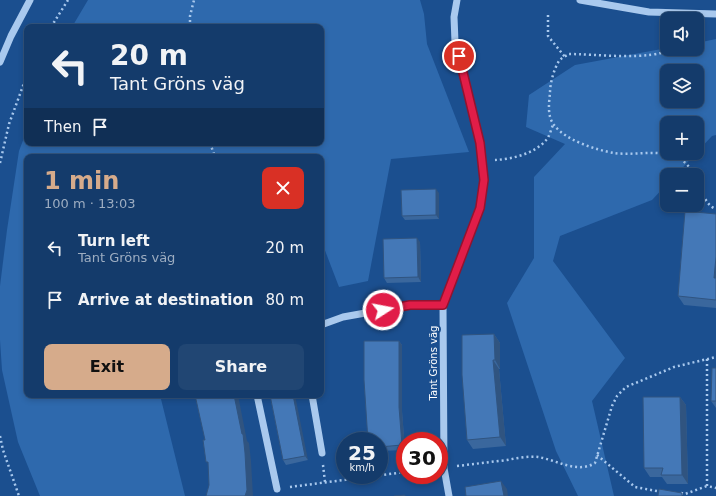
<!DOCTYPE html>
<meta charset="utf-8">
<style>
body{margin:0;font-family:"DejaVu Sans",sans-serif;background:#214673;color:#f1f3f6;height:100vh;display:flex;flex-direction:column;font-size:15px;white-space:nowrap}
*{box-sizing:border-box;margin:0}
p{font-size:13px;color:#9dadc1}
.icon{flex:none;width:22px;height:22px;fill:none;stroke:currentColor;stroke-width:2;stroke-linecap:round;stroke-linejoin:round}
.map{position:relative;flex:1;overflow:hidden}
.sheet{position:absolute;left:24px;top:154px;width:300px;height:244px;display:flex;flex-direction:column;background:#143b6b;border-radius:8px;box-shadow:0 2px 6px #0003,0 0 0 1px #33557e}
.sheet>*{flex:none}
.banner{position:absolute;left:24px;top:24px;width:300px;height:122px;border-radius:8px;box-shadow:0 2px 6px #0003,0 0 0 1px #33557e;background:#143b6b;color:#f1f3f6;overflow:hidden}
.buttons{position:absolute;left:660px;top:12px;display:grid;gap:8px}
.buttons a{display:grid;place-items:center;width:44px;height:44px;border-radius:8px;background:#143b6b;box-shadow:0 2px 6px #0003,0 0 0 1px #33557e;font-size:20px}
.speed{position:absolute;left:336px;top:432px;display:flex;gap:8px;font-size:20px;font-weight:700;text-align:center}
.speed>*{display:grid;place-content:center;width:52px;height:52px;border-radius:50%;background:#143b6b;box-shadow:0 2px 6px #0003,0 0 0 1px #33557e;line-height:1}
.speed small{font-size:10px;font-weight:400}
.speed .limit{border:6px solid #d22;background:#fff;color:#111}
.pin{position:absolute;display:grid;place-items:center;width:34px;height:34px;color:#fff;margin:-17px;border:2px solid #fff;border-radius:50%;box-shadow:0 1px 4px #0007}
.me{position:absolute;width:44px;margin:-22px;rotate:79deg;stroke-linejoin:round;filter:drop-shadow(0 0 3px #0008)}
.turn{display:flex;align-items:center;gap:14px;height:84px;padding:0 20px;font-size:18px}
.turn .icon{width:52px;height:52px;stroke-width:2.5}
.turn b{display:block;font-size:28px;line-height:34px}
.then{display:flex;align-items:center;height:38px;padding:0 20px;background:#0003;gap:8px;font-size:15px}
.round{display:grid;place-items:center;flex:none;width:42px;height:42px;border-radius:8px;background:#214673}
.summary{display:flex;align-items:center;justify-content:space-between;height:68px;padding:0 20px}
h1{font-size:24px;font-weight:700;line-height:30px;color:#d6ab8b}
.primary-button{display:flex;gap:8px;margin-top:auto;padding:8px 20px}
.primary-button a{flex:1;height:46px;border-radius:8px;background:#d6ab8b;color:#111;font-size:16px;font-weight:700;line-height:46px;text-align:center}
.primary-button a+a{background:#214673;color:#f1f3f6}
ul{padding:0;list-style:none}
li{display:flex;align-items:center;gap:12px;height:52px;padding:0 20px}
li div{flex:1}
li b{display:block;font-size:15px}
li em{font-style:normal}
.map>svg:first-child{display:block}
.green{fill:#2e69ad;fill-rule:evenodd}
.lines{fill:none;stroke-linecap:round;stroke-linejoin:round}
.path{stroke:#a9c9ee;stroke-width:2.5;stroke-dasharray:2 3;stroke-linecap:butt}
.minor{stroke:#a9c9ee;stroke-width:7}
.wall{fill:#3a679d}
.shaded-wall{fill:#305480}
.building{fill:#4478b7;stroke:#305480}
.route-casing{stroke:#92132f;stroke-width:10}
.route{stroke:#e11d48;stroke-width:7}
.labels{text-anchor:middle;stroke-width:4;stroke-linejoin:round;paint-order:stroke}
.street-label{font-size:10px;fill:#fff;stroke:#1b4f8f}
</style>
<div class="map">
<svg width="716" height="496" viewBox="0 0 716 496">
<rect width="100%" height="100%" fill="#1b4f8f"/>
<g class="green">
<path d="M88 0H420L424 14 427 44 469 152 391 159 368 281 339 287 321 240V157H27V395H160L185 496H40L18 442 2 370 0 340V286L7 230 19 151 27 130V143H321V27H72Z"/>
<path d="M716 39V135L712 136 697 152V123H667V153H696L676 175H667V184L652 200 560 236 553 261 625 358 592 401 614 496H578L556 451 507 303 534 258V177L565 144 526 127 529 95 575 65 667 48 697 49V43ZM667 71H697V101H667Z"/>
</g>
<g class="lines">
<g class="path">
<path d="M548 15V36L565 57"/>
<path d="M51 27 68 0"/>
<path d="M190 27V16L194 0"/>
<path d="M670 49C654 61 592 54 569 54 566 56 561 58 559 61 554 69 550 83 550 93 549 103 547 116 554 125 565 140 596 150 614 153 642 157 678 142 694 175"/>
<path d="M210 143 214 154 213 157"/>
<path d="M495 160C512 159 535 154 547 139 550 135 551 129 553 125"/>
<path d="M0 163 9 124 27 75"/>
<path d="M697 181C701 190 706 206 716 209"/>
<path d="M707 359V486L716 488"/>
<path d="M0 436 3 450 19 496"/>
<path d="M597 455 635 487 662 492"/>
<path d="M323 465 325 482"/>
<path d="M457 466C474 464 490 462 507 460 517 458 528 456 538 457 557 460 577 474 595 463L612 406 617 396 626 387 674 367 716 357"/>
<path d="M290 487 405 472"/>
<path d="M681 493 685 494 707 486"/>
</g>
<g class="minor">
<path d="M580 0 649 12 716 14"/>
<path d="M0 62 11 36 30 0"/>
<path d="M321 325 343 317 410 305H443"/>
<path d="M257 395 277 489"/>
<path d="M312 395 322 453"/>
<path d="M449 496 444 468 443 305 480 208 484 180 480 143 455 42 454 17 457 0"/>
</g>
</g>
<g class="wall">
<path d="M439 193V219L405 220 402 216Z"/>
<path d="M716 214V308L684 305 678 296Z"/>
<path d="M420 242 421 282 387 283 384 278Z"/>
<path d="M494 334 500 343V369H499L506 446 473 449 467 440Z"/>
<path d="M399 341 402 345V411L405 450 379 451V441Z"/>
<path d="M716 368V408L711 401Z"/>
<path d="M270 395 308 460 286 465 283 460Z"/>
<path d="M680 397 686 405 688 484H667L662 477H650L644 468Z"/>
</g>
<g class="shaded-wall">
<path d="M436 189 439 193V219L436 215Z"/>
<path d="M417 238 420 242 421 282 418 277Z"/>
<path d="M716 257V280L714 278Z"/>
<path d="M494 334 500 343V369L495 360Z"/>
<path d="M399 341 402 345V411L405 450 402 445 399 407Z"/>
<path d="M493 360 499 369 506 446 500 437Z"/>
<path d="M234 395H238L247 441 249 443 251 461 253 496H245Z"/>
<path d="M293 395H295L308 460 305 456Z"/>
<path d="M680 397 686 405 688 484 682 475Z"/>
<path d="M501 481 507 489 508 496H504Z"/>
</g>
<g class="building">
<path d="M436 189V215L402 216 401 190Z"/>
<path d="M685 211 716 214V257L714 278H716V300L678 296Z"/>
<path d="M417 238 418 277 384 278 383 239Z"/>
<path d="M494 334 495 360H493L500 437 467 440 462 375V335Z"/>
<path d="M364 341H399V407L402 445 379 447V441H368L364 380Z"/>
<path d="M712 368H716V401H711Z"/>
<path d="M195 395H234L242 434H243L245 453 247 490 245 496H206L209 485 208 462H206L203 440H205Z"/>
<path d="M270 395H293L305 456 283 460Z"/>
<path d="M643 397H680L682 475H661L663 468H644Z"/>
<path d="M501 481 504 496H466L465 487Z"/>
<path d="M659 489 682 493V496H658Z"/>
<path d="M405 495V496H394Z"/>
</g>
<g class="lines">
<defs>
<path id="route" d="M383 310 410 305H443L480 208 484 180 480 143 459 56"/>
</defs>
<use href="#route" class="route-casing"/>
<use href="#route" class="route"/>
</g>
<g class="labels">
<g class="street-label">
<text transform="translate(433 363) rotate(-90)" y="4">Tant Gröns väg</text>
</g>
</g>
</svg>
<div class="buttons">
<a><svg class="icon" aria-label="sound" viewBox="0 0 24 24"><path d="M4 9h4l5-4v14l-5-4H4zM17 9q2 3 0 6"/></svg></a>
<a><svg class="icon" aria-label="layers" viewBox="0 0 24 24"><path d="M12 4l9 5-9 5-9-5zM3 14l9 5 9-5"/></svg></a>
<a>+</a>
<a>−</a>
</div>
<div class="speed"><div>25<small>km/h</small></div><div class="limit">30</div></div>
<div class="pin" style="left:459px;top:56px;background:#d93025"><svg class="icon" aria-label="arrive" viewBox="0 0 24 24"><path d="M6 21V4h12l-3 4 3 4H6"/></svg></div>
<svg class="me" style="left:383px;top:310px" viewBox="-20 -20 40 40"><circle r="17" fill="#e11d48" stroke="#fff" stroke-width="3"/><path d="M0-11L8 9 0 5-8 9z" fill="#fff"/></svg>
<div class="banner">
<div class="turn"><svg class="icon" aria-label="left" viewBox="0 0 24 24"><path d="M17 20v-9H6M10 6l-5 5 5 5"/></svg><div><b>20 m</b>Tant Gröns väg</div></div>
<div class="then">Then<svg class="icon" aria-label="arrive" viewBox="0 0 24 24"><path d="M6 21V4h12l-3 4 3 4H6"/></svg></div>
</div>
<section class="sheet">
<div class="summary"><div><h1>1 min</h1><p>100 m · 13:03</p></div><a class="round" style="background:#d93025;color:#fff"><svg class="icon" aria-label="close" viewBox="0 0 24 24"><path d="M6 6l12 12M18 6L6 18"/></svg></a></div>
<ul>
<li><svg class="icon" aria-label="left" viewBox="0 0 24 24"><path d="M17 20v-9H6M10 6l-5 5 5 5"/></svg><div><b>Turn left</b><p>Tant Gröns väg</p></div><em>20 m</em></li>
<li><svg class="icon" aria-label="arrive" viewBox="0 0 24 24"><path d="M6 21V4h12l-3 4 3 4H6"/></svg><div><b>Arrive at destination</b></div><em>80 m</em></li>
</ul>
<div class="primary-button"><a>Exit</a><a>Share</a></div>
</section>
</div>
